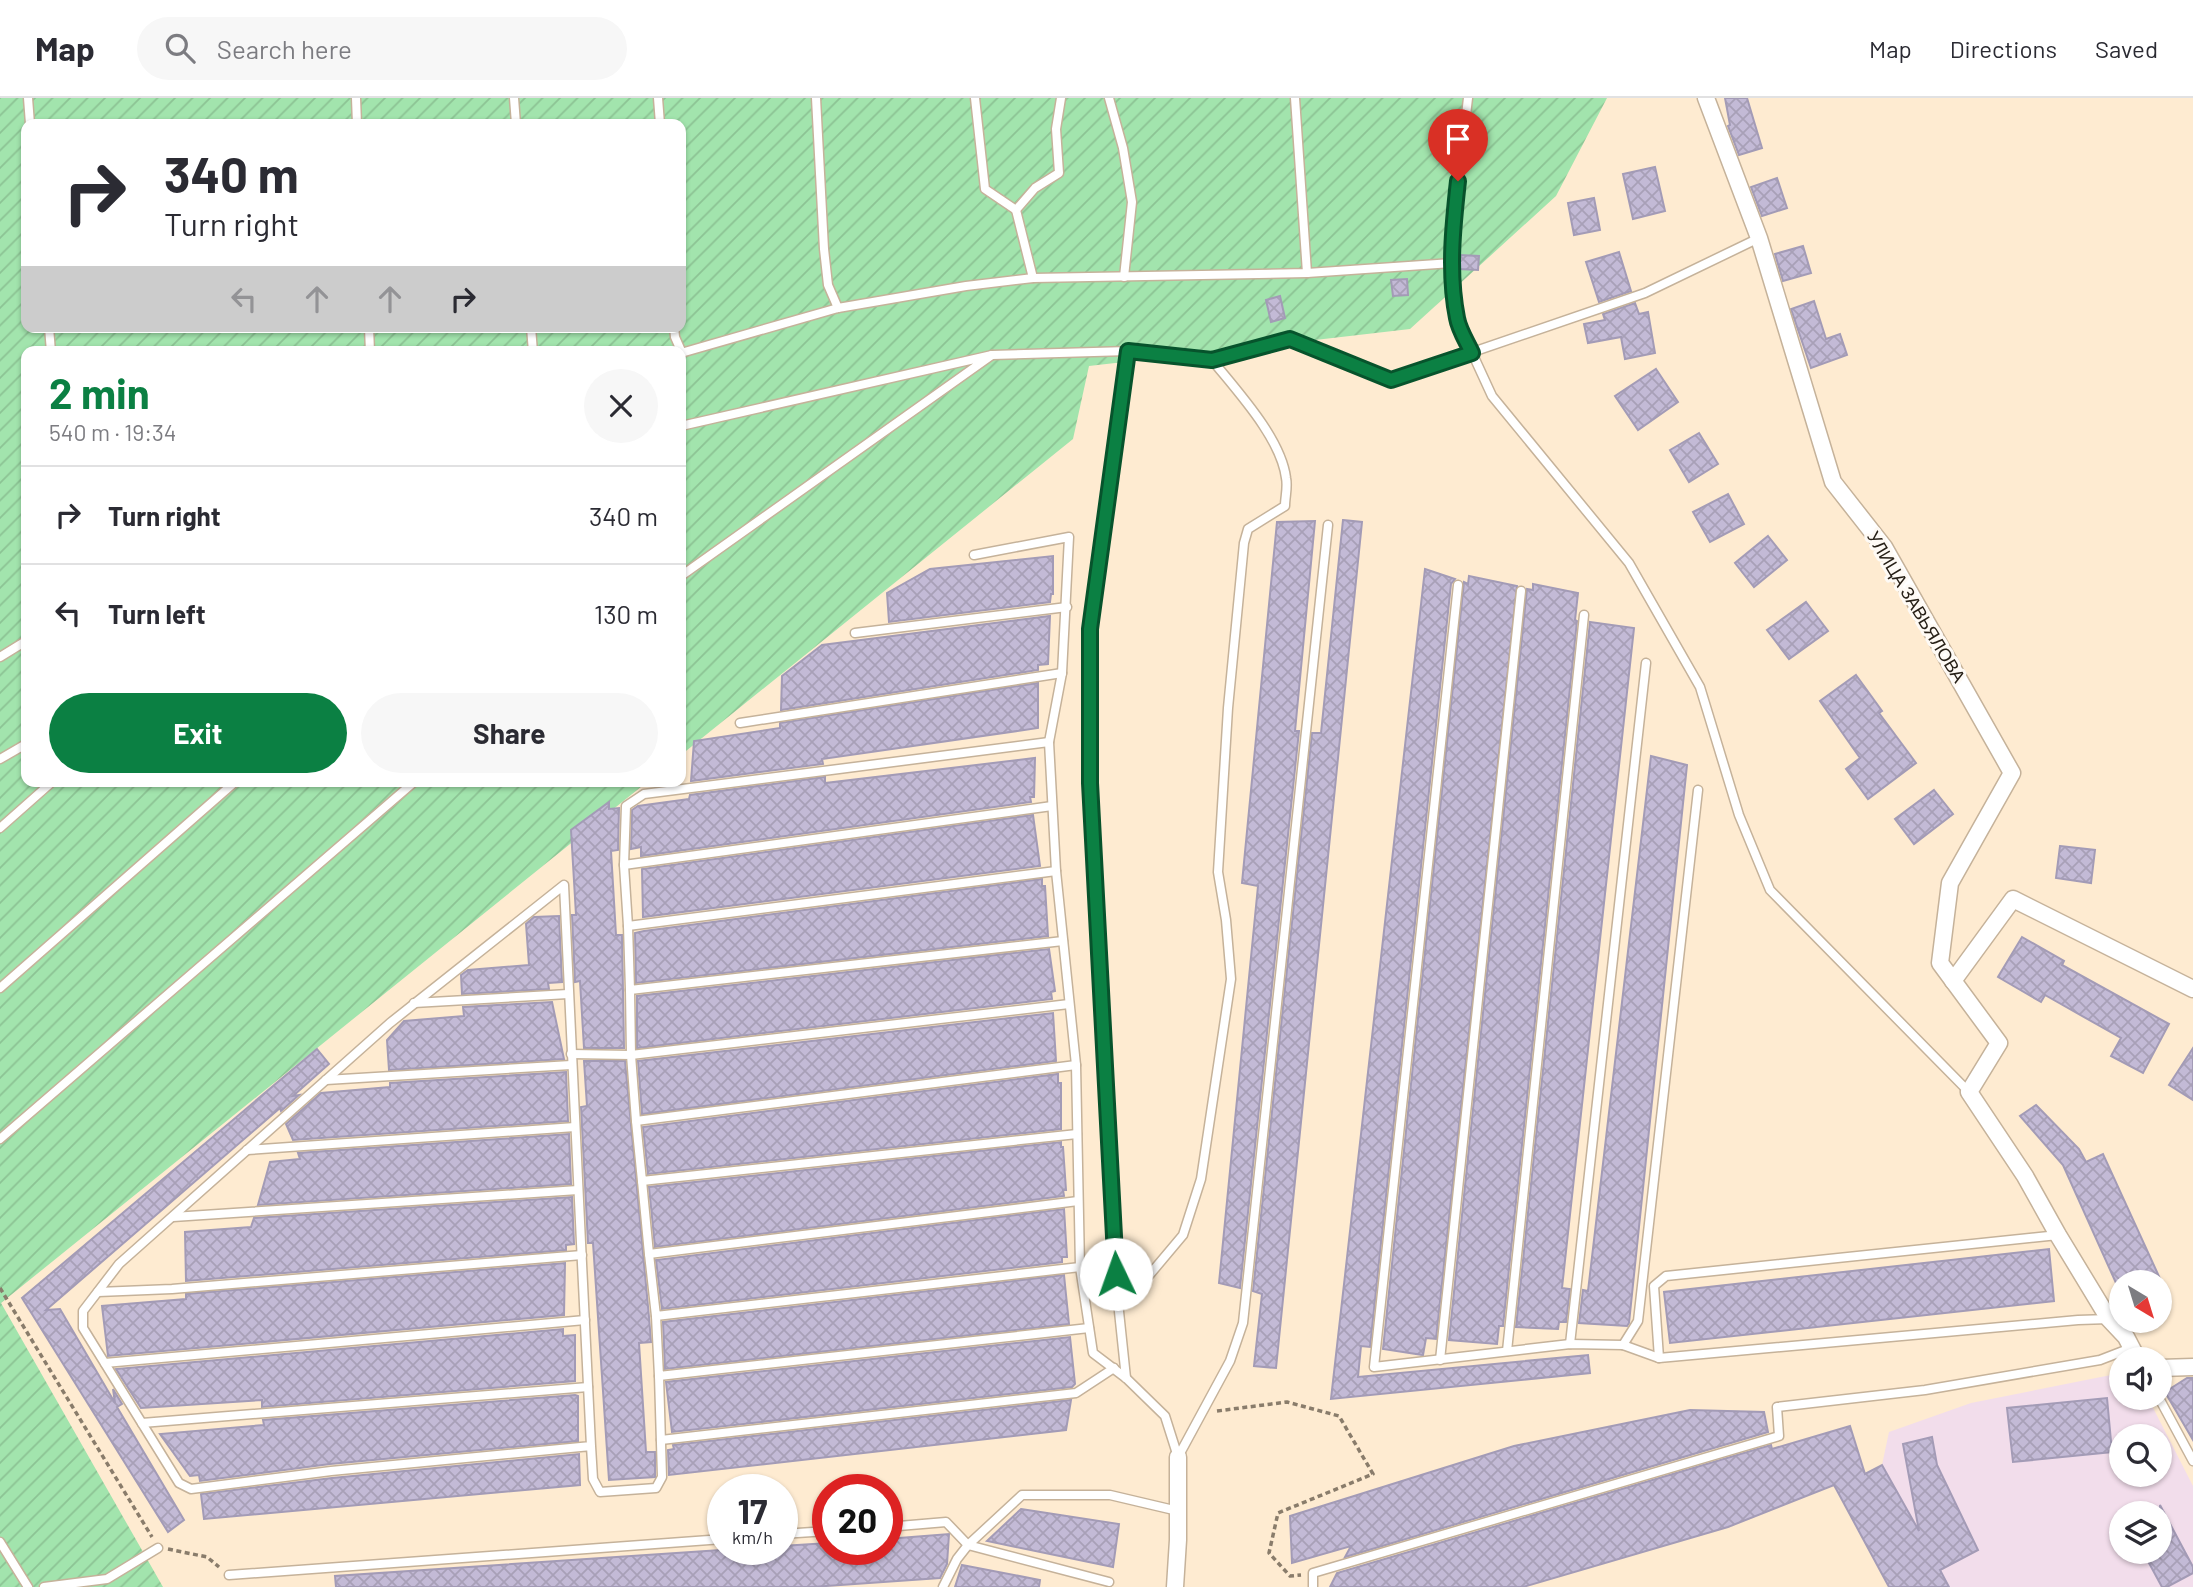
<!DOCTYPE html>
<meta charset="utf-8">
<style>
body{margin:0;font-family:Barlow,sans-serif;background:#f7f7f7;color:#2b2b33;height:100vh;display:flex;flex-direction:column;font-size:26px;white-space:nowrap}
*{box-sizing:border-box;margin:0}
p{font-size:23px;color:#7c7c81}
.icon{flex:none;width:38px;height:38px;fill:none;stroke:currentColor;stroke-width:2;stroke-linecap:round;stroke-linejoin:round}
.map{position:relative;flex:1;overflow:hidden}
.drawer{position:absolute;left:21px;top:248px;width:665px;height:441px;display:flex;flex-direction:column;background:#fff;border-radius:14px;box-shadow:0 2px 5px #0004}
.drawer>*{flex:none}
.guide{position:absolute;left:21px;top:21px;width:665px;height:214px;border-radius:14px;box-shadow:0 2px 5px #0004;background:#fff;color:#2b2b33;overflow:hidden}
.needle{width:46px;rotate:142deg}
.fabs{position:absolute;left:2109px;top:1172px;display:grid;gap:14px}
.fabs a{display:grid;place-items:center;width:63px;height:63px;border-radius:50%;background:#fff;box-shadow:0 2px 5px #0004;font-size:35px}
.speed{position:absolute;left:707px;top:1376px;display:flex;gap:14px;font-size:35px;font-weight:700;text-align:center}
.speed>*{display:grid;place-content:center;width:91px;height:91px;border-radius:50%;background:#fff;box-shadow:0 2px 5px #0004;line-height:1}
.speed small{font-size:18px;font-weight:400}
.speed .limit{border:10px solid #d22;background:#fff;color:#111}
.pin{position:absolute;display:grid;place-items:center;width:60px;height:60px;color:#fff;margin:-72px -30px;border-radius:50% 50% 50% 0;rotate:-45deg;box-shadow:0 0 7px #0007}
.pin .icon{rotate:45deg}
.me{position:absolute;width:77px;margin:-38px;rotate:357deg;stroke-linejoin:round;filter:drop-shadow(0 0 5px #0008)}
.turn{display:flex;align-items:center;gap:24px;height:147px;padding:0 28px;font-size:32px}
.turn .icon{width:91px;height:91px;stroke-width:2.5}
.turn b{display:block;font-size:49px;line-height:60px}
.lanes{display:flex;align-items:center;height:66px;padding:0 28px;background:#0003;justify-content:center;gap:35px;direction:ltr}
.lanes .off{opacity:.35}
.round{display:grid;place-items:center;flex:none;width:74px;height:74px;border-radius:37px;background:#f7f7f7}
.headline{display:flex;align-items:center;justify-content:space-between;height:119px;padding:0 28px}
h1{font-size:42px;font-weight:700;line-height:52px;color:#0b8043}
.cta{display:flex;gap:14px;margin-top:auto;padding:14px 28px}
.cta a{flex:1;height:80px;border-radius:42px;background:#0b8043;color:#fff;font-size:28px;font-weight:700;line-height:80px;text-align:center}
.cta a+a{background:#f7f7f7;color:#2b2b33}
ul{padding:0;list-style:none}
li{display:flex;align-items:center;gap:21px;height:98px;padding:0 28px;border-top:2px solid #e1e1e2}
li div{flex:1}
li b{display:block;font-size:26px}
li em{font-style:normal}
header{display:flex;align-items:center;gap:42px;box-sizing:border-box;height:98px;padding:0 35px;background:#fff;border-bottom:2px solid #e1e1e2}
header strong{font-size:33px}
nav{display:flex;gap:38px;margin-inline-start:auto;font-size:24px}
.search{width:490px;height:63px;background:#f7f7f7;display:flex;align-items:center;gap:18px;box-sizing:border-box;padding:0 24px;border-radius:38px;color:#7c7c81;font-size:26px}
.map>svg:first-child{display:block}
.industrial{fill:#f2ddeb;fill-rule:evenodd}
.garden{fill:url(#garden-furrows);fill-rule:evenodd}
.building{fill:url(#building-cross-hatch);stroke:#a39bb6;stroke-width:2}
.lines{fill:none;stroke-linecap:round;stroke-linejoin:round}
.lane-casing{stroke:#c5b29a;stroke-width:11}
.street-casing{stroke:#c5b29a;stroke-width:19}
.path{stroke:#897c6b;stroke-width:3.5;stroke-dasharray:5 3.5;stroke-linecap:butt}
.lane{stroke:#fff;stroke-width:8}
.street{stroke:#fff;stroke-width:16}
.route-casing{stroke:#07532c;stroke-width:18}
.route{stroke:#0b8043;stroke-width:12}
.labels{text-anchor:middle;stroke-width:6;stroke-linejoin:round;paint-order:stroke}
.street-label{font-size:18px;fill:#272017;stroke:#fefaf5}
</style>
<header>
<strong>Map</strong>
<div class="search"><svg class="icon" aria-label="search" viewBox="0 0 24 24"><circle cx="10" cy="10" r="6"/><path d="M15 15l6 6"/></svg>Search here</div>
<nav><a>Map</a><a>Directions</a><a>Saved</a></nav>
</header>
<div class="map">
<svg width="2193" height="1489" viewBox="0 0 2193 1489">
<defs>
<pattern id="garden-furrows" width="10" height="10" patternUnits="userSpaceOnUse" patternTransform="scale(1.75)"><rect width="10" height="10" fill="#a2e4ad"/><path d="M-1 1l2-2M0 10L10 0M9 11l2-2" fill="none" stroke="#8cc394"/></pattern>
<pattern id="building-cross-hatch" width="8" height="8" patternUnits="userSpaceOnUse" patternTransform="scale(1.75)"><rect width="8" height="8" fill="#c3bad6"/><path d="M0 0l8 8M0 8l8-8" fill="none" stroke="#a8a0b7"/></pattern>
</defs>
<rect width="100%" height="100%" fill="#feebd1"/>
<path class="industrial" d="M2121 1275V1300H2148L2193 1388V1489H1949L1882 1367 1889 1334 1971 1305ZM2121 1339H2160V1377H2121ZM2121 1416H2160V1454H2121Z"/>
<path class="garden" d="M0 0H1607L1556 98 1410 231 1089 268 1073 341 681 657V254H26V684H647L1 1205 163 1489H0ZM26 26H681V229H26Z"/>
<g class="building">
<path d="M1725 0H1747L1762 50 1739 57 1728 28 1730 27Z"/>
<path d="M1655 69 1665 113 1633 121 1623 76Z"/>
<path d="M1777 80 1787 110 1762 118 1751 89Z"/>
<path d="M1594 100 1600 132 1574 137 1568 105Z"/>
<path d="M1803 148 1811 175 1783 183 1775 156Z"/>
<path d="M1619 154 1631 193 1599 204 1586 164Z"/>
<path d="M1459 157 1479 158 1478 172 1459 171Z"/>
<path d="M1407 181 1408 197 1393 198 1391 182Z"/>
<path d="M1280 198 1285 220 1271 224 1266 202Z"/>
<path d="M1814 203 1826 241 1840 236 1847 257 1811 270 1791 211Z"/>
<path d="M1635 205 1639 216 1648 214 1655 255 1625 261 1621 239 1588 245 1584 226 1605 222 1603 216Z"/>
<path d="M1656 271 1678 304 1638 332 1615 298Z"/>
<path d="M1699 335 1718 366 1689 384 1670 352Z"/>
<path d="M1728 396 1744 426 1710 444 1693 414Z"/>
<path d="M1343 422 1362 424 1276 1270 1254 1268 1262 1196 1253 1193 1312 635H1321Z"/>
<path d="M1315 423 1295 633H1299L1240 1190 1219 1185 1258 788 1242 785 1277 424Z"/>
<path d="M1768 438 1787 462 1754 489 1735 465Z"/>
<path d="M1053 458V496H1051L1050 504 889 524 887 495 930 471Z"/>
<path d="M1425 471 1455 481 1451 486 1370 1249 1361 1248 1358 1279 1588 1257 1590 1275 1331 1301Z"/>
<path d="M1469 478 1517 488 1436 1241 1426 1240 1423 1257 1383 1251 1464 484 1468 486Z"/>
<path d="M1533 486 1578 495 1575 522 1577 523 1503 1228H1499L1497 1246 1449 1242 1527 491 1533 492Z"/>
<path d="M1806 504 1828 533 1789 561 1767 532Z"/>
<path d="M1050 518 1048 566 1038 567V572L781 612 782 578 822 547Z"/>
<path d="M1590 524 1634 530 1562 1190 1570 1191 1566 1224H1559L1558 1231 1516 1229Z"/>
<path d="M1856 577 1882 613 1879 615 1916 665 1868 701 1846 671 1860 660 1820 603Z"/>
<path d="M1038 585V630L822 661 823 666 691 683 694 643 780 630V625Z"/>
<path d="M1651 658 1687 667 1629 1225 1627 1228 1579 1225 1583 1192 1588 1193Z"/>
<path d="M1035 660 1034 699H1030L1031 704 641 758V749L631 751 632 712 638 708 689 701 690 697 825 679V685Z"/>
<path d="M1934 692 1953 716 1914 746 1895 721Z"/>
<path d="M609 704V711L619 710 618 752 611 753 616 837H622L624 950H584L580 883 575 884 572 817H576L571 732Z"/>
<path d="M1033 717 1040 768 643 819 642 771Z"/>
<path d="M2060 748 2095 752 2091 785 2056 780Z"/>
<path d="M1042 781V788H1045L1048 838 636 885 635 835 644 833Z"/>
<path d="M559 818 562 884 548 885 549 891 462 896 461 877 468 872 529 867 526 826 534 819Z"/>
<path d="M2022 839 2064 863 2062 867 2169 926 2143 975 2111 958 2121 940 2045 897 2041 904 1998 879Z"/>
<path d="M1049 851 1055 893 1051 894 1052 901 637 950V898Z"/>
<path d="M552 904 564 961 389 972 387 942 404 923 464 918 463 909Z"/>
<path d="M1053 915 1056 963 642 1016 638 963Z"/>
<path d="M2193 950V1002L2169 987Z"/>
<path d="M317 951 329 966 293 998 299 997 281 1013 280 1010 46 1212 60 1211 115 1305 113 1291 122 1306 117 1309 184 1422 168 1434 22 1200Z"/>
<path d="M584 963H625L649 1219 651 1244 639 1245 646 1354H655V1379L609 1382 593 1145H588L581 1009 587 1008Z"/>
<path d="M566 974 568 1023 293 1042 286 1026 321 995 390 989V985Z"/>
<path d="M1058 976V985H1061V1031L648 1076 643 1029Z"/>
<path d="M2036 1007 2079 1051 2086 1064 2103 1056 2162 1185H2116L2063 1067 2020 1018Z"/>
<path d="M569 1036 571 1086 258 1107 270 1064 300 1061 298 1055Z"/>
<path d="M1061 1044V1049H1063L1066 1092H1063L1064 1098 655 1149 649 1089Z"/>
<path d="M572 1099 574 1146 566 1147V1152L186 1183 185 1134 251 1129 254 1120Z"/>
<path d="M1064 1111 1067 1159H1062V1164L662 1211 656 1162Z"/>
<path d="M2049 1151 2054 1203 1670 1245 1664 1194Z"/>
<path d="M565 1165 564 1217 108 1258 102 1208 186 1201V1196Z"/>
<path d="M1064 1177 1069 1226 665 1271 663 1224Z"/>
<path d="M563 1231V1238L575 1237V1283L262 1309V1302L141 1310 116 1271Z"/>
<path d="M1070 1239 1075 1286 1072 1289 672 1334 666 1284Z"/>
<path d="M2187 1280H2193V1342L2165 1294Z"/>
<path d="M575 1297 578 1298V1343L330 1366 200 1383 199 1377 190 1378 160 1336 264 1327 263 1322Z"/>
<path d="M2107 1300 2112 1354 2013 1364 2007 1310Z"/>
<path d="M1071 1302 1066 1332 669 1377 668 1352 674 1351 673 1347Z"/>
<path d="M1690 1312 1764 1314 1768 1334 1345 1459 1351 1448 1292 1465 1290 1418 1514 1348Z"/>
<path d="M1850 1328 1865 1376 1882 1367 1919 1433 1903 1346 1932 1339 1937 1367 1978 1452 1940 1472 1949 1489H1889L1834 1387 1728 1429 1523 1489H1330L1337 1475 1771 1347 1772 1351Z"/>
<path d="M579 1356 580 1387 204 1421 201 1396 332 1380Z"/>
<path d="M2160 1407 2193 1469V1475L2167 1489H2162L2143 1454H2160Z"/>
<path d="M1021 1411 1119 1426 1113 1469 987 1443Z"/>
<path d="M949 1436 947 1466 940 1480 812 1489H336L335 1478 736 1451H782V1448L828 1445V1451H887V1441Z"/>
<path d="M962 1467 1040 1482 1039 1489H955Z"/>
</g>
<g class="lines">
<defs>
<g id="lane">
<path d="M28 0 30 26"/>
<path d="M356 0 357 26"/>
<path d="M514 0 516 26"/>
<path d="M658 0 660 26"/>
<path d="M816 0 824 151 828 187 838 210"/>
<path d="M975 0 985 91 1016 112"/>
<path d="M1109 0 1123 50 1132 104 1124 179"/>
<path d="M1295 0 1307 175"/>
<path d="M1452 165 1457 222 1492 298 1629 465 1700 589 1739 717 1770 792 1969 994"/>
<path d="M1033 180 1016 112 1035 90 1059 75 1056 31 1061 0"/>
<path d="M49 229 51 254"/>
<path d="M369 229 370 254"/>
<path d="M531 229 533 254"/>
<path d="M674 229 675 239 682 255"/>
<path d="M681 255 838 210 966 188 1033 180 1307 175 1452 165V138L1468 0"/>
<path d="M992 257 1128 253 1212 262C1237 293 1281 340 1286 380 1288 389 1285 399 1285 408L1248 431 1244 445 1228 610 1218 774 1226 822 1231 881 1201 1081 1183 1137 1146 1181 1118 1204 1126 1280"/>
<path d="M1212 262 1290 241 1391 282 1645 195 1759 140"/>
<path d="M681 328 992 257 681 478"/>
<path d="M974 457 1069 439 1062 575 1049 644 1056 773 1076 967 1080 1169 1093 1255 1126 1280 1165 1318 1178 1359"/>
<path d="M1458 487 1374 1269 1570 1246 1623 1247 1659 1260 2078 1222 2109 1221"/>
<path d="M855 535 1067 509"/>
<path d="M0 559 26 543"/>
<path d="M740 625 1062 575"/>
<path d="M1049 644 644 696 626 708 624 767 1052 708"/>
<path d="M0 661 26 646"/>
<path d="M0 730 52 684"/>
<path d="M624 767 628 828 1056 773"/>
<path d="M628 828 630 892 1063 843"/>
<path d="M0 890 235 684"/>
<path d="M630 892 631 957 1069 906"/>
<path d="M414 905 568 896"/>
<path d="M571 956 631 957 636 1023 1076 967"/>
<path d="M326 982 571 967"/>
<path d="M636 1023 642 1083 1077 1036"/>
<path d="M0 1041 414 684"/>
<path d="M247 1052 575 1029"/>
<path d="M642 1083 649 1156 1078 1103"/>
<path d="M173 1119 578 1092"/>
<path d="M649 1156 656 1218 1080 1169"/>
<path d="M98 1194 172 1191 582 1157"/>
<path d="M1118 1204 1090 685V531L1128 253"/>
<path d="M656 1218 659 1278 1089 1230"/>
<path d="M1570 1246 1646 565"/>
<path d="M1623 1247 1638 1223 1698 692"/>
<path d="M1507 1253 1584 517"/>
<path d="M1659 1260 1654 1188 1666 1178 2058 1137"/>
<path d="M1440 1262 1521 493"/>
<path d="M105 1265 585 1222"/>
<path d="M2159 1300 2193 1363"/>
<path d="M142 1325 588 1289"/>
<path d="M661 1342 1076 1295 1114 1270"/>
<path d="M591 1348 331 1373 191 1391 179 1385 83 1230V1213L119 1166 390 925 564 787C572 974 582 1161 591 1348L593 1381 600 1394 656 1390 662 1379 659 1278"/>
<path d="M1178 1359 1230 1263 1243 1225 1328 427"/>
<path d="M887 1429 946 1424 968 1447 1109 1484"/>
<path d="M782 1436 828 1433"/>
<path d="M0 1444 28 1489"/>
<path d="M229 1477 723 1441"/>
<path d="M44 1489 107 1481 158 1450"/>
<path d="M943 1489 957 1461 968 1447 1022 1397H1110L1178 1413"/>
<path d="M1313 1489V1475L1779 1338 1777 1309 1925 1292 2100 1262 2131 1250"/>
</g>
<g id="street">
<path d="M1706 0 1759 140 1833 384 1884 449 2012 675 1950 785 1940 865 1999 945 1969 994 2025 1078 2058 1137 2109 1221 2126 1239 2138 1262"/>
<path d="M1953 883 2013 801 2193 891"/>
<path d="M2160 1270 2193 1269"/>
<path d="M1175 1489 1178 1442V1359"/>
</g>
</defs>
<use href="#lane" class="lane-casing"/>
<use href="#street" class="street-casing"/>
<g class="path">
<path d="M0 1190 152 1439"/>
<path d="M1217 1313 1287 1304 1339 1318 1373 1376 1278 1415 1269 1455 1290 1478 1301 1477"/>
<path d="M168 1451 207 1459 219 1469"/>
</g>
<use href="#lane" class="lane"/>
<use href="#street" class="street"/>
</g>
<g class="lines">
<defs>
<path id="route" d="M1116 1176 1090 685V531L1128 253 1212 262 1290 241 1391 282 1472 255C1467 244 1459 232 1457 220 1448 175 1453 128 1458 83"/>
</defs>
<use href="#route" class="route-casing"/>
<use href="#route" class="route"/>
</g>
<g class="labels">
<g class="street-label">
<text transform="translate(1916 509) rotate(59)" y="6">УЛИЦА ЗАВЬЯЛОВА</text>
</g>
</g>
</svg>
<div class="fabs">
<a><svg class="needle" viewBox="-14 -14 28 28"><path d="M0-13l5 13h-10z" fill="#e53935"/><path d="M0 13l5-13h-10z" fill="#7c7c81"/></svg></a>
<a><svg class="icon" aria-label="sound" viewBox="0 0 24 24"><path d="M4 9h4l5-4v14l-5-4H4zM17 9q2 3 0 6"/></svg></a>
<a><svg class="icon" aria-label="search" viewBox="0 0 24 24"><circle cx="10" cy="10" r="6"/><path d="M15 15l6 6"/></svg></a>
<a><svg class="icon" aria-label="layers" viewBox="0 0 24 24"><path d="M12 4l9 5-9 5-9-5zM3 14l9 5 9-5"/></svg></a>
</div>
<div class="speed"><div>17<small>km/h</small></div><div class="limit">20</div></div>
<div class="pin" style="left:1458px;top:83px;background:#d93025"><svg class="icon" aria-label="arrive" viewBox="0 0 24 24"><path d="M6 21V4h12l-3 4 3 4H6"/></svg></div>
<svg class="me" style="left:1116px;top:1176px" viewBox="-20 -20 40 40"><circle r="19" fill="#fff"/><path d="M0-13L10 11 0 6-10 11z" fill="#0b8043"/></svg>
<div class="guide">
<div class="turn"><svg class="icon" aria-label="right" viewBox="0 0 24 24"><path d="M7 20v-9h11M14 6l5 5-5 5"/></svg><div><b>340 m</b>Turn right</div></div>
<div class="lanes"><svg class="icon off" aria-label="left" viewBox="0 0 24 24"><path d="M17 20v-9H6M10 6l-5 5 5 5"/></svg><svg class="icon off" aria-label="ahead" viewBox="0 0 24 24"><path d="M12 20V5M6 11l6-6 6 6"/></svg><svg class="icon off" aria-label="ahead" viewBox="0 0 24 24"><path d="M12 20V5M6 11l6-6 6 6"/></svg><svg class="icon" aria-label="right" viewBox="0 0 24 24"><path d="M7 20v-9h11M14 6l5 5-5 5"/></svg></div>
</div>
<section class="drawer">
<div class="headline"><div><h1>2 min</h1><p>540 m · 19:34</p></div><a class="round"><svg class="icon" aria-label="close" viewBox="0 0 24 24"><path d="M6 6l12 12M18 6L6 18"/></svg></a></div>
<ul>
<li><svg class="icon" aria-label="right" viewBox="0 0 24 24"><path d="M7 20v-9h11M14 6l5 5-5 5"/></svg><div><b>Turn right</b></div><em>340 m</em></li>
<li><svg class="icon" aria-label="left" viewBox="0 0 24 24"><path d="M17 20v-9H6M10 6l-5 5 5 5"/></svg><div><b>Turn left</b></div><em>130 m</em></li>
</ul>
<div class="cta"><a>Exit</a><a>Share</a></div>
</section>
</div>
